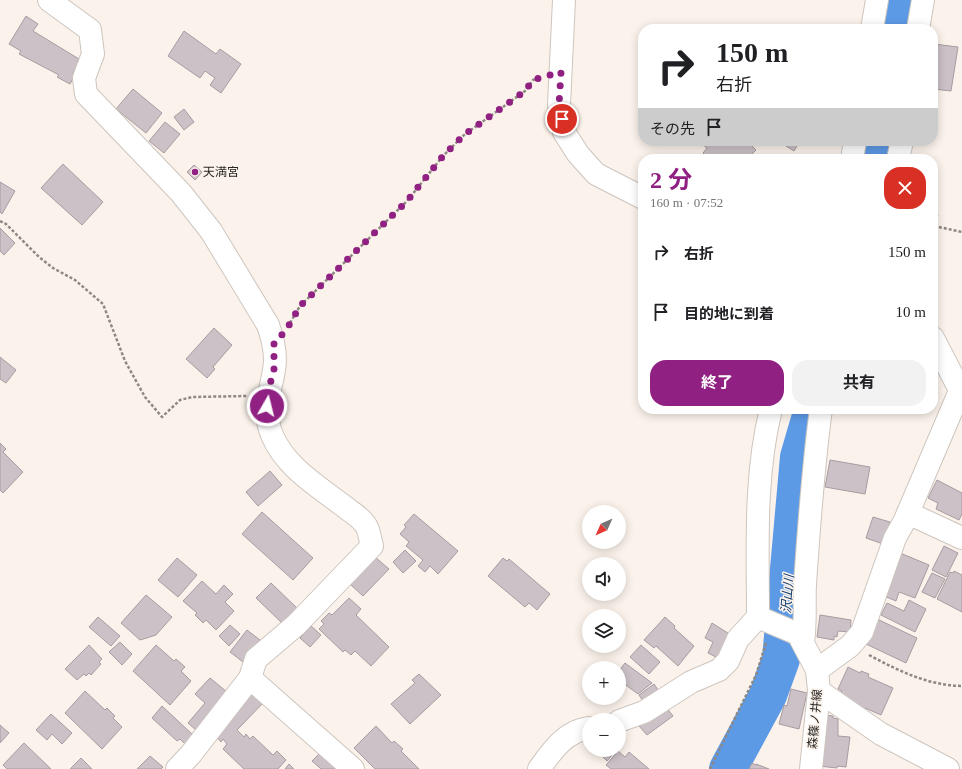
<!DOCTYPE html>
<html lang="ja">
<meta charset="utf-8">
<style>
body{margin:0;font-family:"Times New Roman","Noto Sans JP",serif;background:#f2f2f2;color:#202124;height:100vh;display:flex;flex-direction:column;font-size:15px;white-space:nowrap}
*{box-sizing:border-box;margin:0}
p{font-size:13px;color:#757577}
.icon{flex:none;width:22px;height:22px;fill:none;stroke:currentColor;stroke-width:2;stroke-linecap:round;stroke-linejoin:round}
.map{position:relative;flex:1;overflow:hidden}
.sheet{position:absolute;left:638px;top:154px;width:300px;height:260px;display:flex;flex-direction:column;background:#fff;border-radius:16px;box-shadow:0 2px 10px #0003}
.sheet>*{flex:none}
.guide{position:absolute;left:638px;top:24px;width:300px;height:122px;border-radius:16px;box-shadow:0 2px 10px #0003;background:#fff;color:#202124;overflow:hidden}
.needle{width:26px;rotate:225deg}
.controls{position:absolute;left:582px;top:505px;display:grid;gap:8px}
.controls a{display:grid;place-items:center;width:44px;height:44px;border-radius:50%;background:#fff;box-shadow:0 2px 10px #0003;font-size:20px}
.pin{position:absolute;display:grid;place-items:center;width:34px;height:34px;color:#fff;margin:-17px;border:2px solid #fff;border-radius:50%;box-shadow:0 1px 4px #0007}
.me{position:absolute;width:44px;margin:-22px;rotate:8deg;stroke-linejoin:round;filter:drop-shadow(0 0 3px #0008)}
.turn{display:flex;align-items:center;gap:14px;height:84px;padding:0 12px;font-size:18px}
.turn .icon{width:52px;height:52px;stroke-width:2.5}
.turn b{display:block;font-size:28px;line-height:34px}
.then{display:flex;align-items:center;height:38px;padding:0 12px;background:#0003;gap:8px;font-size:15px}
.round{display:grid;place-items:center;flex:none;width:42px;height:42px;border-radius:16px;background:#f2f2f2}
.overview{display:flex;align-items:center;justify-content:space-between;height:68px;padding:0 12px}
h1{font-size:24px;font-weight:700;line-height:30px;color:#902082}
.primary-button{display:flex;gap:8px;margin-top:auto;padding:8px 12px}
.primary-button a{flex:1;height:46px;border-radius:16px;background:#902082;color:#fff;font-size:16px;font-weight:700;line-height:46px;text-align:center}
.primary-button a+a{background:#f2f2f2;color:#202124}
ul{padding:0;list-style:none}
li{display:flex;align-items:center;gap:12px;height:60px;padding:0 12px}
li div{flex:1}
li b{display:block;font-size:15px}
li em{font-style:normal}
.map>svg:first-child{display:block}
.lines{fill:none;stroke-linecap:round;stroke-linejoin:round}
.river{stroke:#5d9ae5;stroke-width:38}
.building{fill:#cbc1c7;stroke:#a69ca2}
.street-casing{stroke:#cdc5be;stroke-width:24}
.secondary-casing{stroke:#cdc5be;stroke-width:24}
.path{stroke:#8d8883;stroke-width:2.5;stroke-dasharray:3 2;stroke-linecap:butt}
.street{stroke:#fff;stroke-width:22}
.secondary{stroke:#fff;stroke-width:22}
.route{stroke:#902082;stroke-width:7;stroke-dasharray:0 12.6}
.poi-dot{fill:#902082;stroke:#fbf3eb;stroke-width:1.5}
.labels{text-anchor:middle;stroke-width:3;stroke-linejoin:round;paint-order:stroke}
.poi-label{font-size:12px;fill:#2b2926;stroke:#fbf3eb;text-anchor:start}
.street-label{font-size:12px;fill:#2b2926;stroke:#fbf3eb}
.water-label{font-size:13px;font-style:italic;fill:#153f70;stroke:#fbf3eb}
</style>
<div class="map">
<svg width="962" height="769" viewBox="0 0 962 769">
<rect width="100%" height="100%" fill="#fbf3eb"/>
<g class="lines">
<g class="river">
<path d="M897 29 901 0"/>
<path d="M878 159 881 141"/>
<path d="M728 769 768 695 781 659 799 457 813 409"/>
</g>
</g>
<g class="building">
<path d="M26 16 38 24 33 31 79 59 77 62 79 63 73 73 75 75 70 84 57 77 59 75 19 54 21 51 9 44Z"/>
<path d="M184 31 216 54 220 49 241 64 221 93 210 85 215 78 205 71 200 78 168 56Z"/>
<path d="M934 44 958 47 951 91 933 89Z"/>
<path d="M133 89 162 113 146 133 116 109Z"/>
<path d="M184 109 194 122 184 130 174 117Z"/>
<path d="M165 122 180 134 164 153 149 141Z"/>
<path d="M707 141H747L756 150 747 159H709L703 153 707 148 703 145Z"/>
<path d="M778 141H800L794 151Z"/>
<path d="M698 154 703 159H693Z"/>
<path d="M63 164 103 202 82 225 41 188Z"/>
<path d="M194 165 202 172 195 180 187 172Z"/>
<path d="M0 182 15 191 2 214 0 212Z"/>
<path d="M933 213 938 215 933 230Z"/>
<path d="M0 228 15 243 4 255 0 251Z"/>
<path d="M214 328 232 345 213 367 215 369 207 378 186 359Z"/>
<path d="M0 357 16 370 6 383 0 379Z"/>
<path d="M0 443 6 449 3 452 23 472 3 493 0 490Z"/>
<path d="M830 460 870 467 865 494 825 487Z"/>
<path d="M270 471 282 485 258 506 246 492Z"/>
<path d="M937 480 962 493V514L959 520 936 509 938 503 928 498Z"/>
<path d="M262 512 313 558 293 580 242 534Z"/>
<path d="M414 514 458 551 438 574 430 566 425 572 418 566 423 560 406 546 409 542 400 534 406 527 404 525Z"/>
<path d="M873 517 890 522 883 544 866 538Z"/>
<path d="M944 546 958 553 946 577 932 570Z"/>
<path d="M405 550 416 561 403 573 393 562Z"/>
<path d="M900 553 929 565 915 598 899 592 896 601 884 596Z"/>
<path d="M375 557 389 569 363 596 350 584Z"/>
<path d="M177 558 197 575 178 597 158 580Z"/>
<path d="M503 558 507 561 509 559 550 594 537 610 529 603 525 607 488 576Z"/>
<path d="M954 571 962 575V612L937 599 950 572 953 573Z"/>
<path d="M932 573 945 579 935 598 922 592Z"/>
<path d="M202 581 216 594 224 585 233 594 225 602 234 611 216 630 206 620 203 623 195 615 197 613 183 601Z"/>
<path d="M271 583 298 609 283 624 256 598Z"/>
<path d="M146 595 172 617 156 635 140 640 121 623Z"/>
<path d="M349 598 361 609 356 615 389 647 371 666 355 651 351 655 345 650 343 652 319 629 324 624 321 621 329 613 332 615Z"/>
<path d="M909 600 926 609 915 632 881 615 887 603 904 611Z"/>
<path d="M820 615 851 620 850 632 838 631 837 637 834 636V640L817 637Z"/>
<path d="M98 617 120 636 111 646 89 627Z"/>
<path d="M665 617 675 626 674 628 694 646 678 666 656 646 654 648 644 640Z"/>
<path d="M877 619 917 638 906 663 866 644Z"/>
<path d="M712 623 731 635 720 659 708 653 713 642 705 638Z"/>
<path d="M230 625 240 634 229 646 219 636Z"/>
<path d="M311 626 321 635 310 647 300 638Z"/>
<path d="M247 630 260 640 243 662 230 652Z"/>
<path d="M120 642 132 654 122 665 109 652Z"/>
<path d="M89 645 102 659 99 662 101 664 91 675 89 673 86 676 84 674 77 680 65 669Z"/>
<path d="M156 645 174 661 176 659 185 667 181 671 191 681 170 705 133 671Z"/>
<path d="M641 645 660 662 649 674 630 657Z"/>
<path d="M625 663 652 683 638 694 619 680V671Z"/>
<path d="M848 667 860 673 861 671 869 674 868 677 893 688 881 715 865 708 864 709 839 696 842 691 838 689Z"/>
<path d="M419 674 441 695 410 724 391 704 415 683 412 680Z"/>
<path d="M210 678 227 692 196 730 188 723 205 703 195 694Z"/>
<path d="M654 684 660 693 645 704 639 695Z"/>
<path d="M791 689 807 693 799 729 779 724 784 705 787 706Z"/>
<path d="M253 690 264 702 237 730 244 737 246 734 250 739 253 736 273 755 277 751 286 760 278 769H244L223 749 227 744 223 739 221 742 215 735Z"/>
<path d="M85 691 105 710 107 708 115 716 113 718 122 727 102 749 65 713Z"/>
<path d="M162 706 193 735 185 744 180 739 177 741 152 718Z"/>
<path d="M666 707 673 716 647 735 639 726Z"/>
<path d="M51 714 72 733 62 744 52 734 47 740 36 730Z"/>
<path d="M824 715 833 716V718L838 719V736L850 737 846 767 837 766V768L819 766Z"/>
<path d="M0 725 9 733 0 743Z"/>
<path d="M376 726 392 743 394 741 403 749 401 751 419 769H375L354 748Z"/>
<path d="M24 743 51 769H7L3 765Z"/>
<path d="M596 750H616L607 761Z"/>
<path d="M618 751 625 757 629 752 649 769H611L606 765Z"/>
<path d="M320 753 336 768 334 769H321L312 761Z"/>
<path d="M150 756 163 767 161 769H137Z"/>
<path d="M81 758 92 769H70Z"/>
<path d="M752 763 756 765V764L769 769H749Z"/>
<path d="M289 764 294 769H285Z"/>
</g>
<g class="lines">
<defs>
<g id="street">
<path d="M49 0 90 30 93 54 84 78 86 94 181 193 211 231 268 325C273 339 277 354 274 370 270 394 262 411 272 435 285 467 319 487 345 507 351 512 360 517 364 523 369 528 370 539 372 546L296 625 256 659 250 678 191 754 177 769"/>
<path d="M564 0 559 105 564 132 578 154 596 174 643 198"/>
<path d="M872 29 877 0"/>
<path d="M918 29 923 0"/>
<path d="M852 159 855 141"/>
<path d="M898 159 902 141"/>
<path d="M933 338 962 394"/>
<path d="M908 513 962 538"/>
<path d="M758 617 798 634 817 670 850 646 862 632 895 538 905 520 962 386"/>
<path d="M803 642C806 622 804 603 805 584 809 525 813 467 821 409"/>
<path d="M250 678 353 769"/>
<path d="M819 691 881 734 948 769"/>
<path d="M619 721 644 712 691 682 719 670 728 661 738 639 758 617C758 548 754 477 771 409"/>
<path d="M539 769C552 751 565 731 589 728"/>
</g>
<path id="secondary" d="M811 769 819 691 817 670"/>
</defs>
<use href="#street" class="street-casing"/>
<use href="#secondary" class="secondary-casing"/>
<g class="path">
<path d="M0 221 6 224 39 257 53 268 75 280 103 304 125 361 145 397 162 417 180 400 192 397 247 396"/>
<path d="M934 226 962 232"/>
<path d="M290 323 300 306 407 201 443 156 464 135 525 91 533 80 539 78"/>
<path d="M869 655C899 671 927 685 962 686"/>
<path d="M710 769 756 675 766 643"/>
</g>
<use href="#street" class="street"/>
<use href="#secondary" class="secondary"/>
</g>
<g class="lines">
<path class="route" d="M267 406V396L274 369V342L285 332 300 306 407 201 443 156 464 135 525 91 533 80 561 72 559 105 562 119"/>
</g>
<circle class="poi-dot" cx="195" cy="172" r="4"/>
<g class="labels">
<g class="poi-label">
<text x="203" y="176">天満宮</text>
</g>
<g class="street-label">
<text transform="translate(815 719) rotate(-85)" y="4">森篠ノ井線</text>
</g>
<g class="water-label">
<text transform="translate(787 594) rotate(-85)" y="5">沢山川</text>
</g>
</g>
</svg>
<div class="controls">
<a><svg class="needle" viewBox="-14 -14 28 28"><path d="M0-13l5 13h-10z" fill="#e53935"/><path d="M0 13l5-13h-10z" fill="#757577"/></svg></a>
<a><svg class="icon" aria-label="sound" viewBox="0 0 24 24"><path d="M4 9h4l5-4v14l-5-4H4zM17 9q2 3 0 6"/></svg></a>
<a><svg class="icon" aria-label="layers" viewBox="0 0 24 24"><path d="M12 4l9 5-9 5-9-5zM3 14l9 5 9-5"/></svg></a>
<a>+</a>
<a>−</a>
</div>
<div class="pin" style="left:562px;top:119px;background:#d93025"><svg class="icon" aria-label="arrive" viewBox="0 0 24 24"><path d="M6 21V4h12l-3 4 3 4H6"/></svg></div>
<svg class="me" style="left:267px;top:406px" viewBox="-20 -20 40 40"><circle r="17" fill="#902082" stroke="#fff" stroke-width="3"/><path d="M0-11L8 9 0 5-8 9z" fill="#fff"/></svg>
<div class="guide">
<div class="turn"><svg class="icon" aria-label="right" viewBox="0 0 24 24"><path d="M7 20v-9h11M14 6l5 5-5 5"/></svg><div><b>150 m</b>右折</div></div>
<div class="then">その先<svg class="icon" aria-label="arrive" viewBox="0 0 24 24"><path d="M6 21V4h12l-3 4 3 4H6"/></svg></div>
</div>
<section class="sheet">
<div class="overview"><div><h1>2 分</h1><p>160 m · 07:52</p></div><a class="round" style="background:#d93025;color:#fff"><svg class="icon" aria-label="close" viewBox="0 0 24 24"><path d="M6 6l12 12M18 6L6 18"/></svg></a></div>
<ul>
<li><svg class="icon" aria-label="right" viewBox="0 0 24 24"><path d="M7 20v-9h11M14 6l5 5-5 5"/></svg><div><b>右折</b></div><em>150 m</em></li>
<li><svg class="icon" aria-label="arrive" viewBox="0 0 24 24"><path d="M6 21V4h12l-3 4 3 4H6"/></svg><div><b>目的地に到着</b></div><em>10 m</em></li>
</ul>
<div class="primary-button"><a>終了</a><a>共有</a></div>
</section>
</div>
